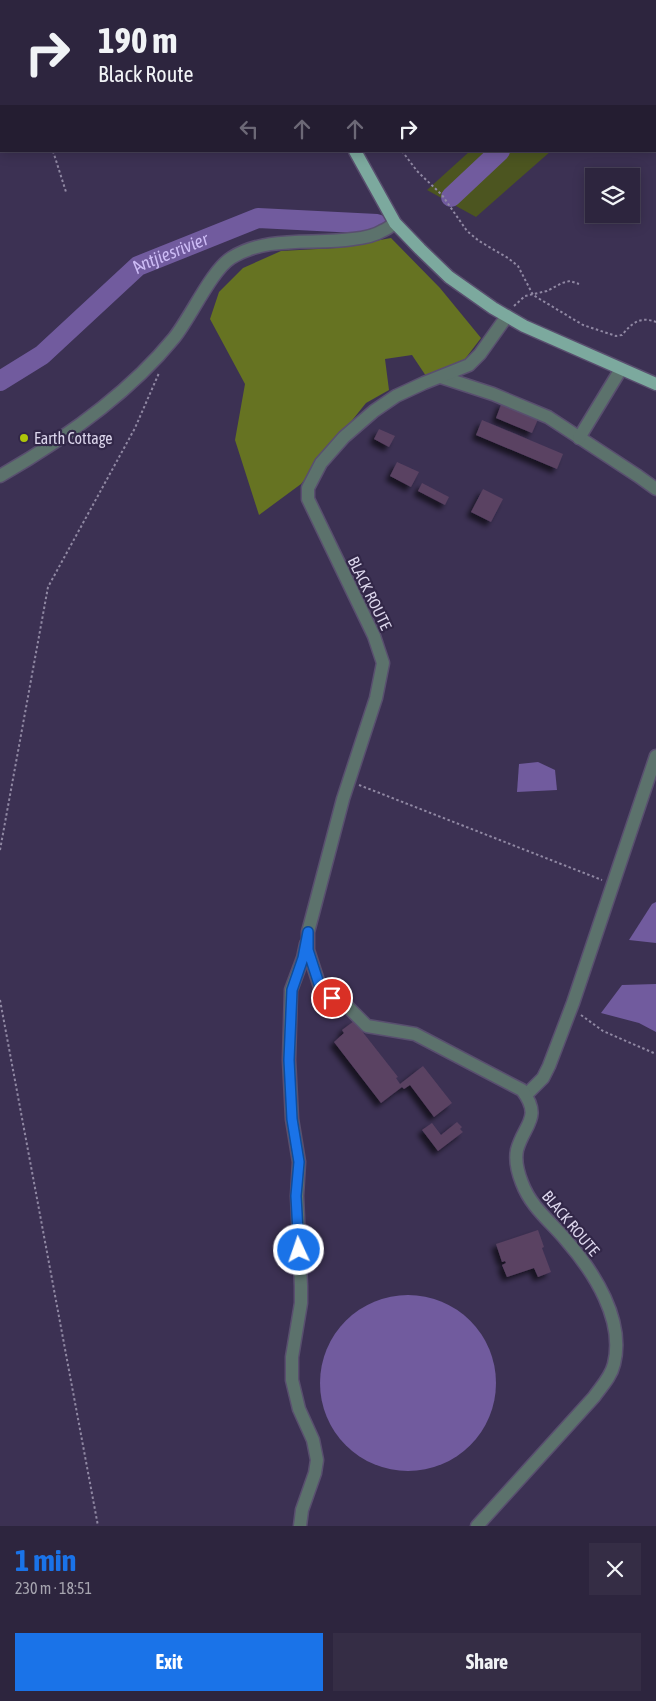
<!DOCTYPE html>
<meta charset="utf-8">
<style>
body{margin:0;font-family:"Asap Condensed",sans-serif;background:#352d45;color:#f1f3f6;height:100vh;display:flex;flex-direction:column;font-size:19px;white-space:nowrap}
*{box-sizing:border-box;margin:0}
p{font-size:16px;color:#a7a5b0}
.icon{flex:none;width:28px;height:28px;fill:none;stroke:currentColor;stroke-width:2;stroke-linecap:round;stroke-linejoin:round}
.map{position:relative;height:1526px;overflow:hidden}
.panel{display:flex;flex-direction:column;background:#2d253e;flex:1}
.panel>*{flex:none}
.banner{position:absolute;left:0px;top:0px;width:656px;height:152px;box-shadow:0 2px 12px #0003,0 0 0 1px #484258;background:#2d253e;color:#f1f3f6;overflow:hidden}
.buttons{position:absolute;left:585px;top:168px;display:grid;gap:10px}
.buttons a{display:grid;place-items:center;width:55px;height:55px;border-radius:0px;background:#2d253e;box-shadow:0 2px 12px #0003,0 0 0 1px #484258;font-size:25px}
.pin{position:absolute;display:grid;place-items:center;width:42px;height:42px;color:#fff;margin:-21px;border:2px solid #fff;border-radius:50%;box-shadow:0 1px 5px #0007}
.me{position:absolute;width:55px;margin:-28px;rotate:357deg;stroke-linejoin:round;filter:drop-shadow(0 0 4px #0008)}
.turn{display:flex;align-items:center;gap:18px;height:105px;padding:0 15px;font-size:22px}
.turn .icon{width:65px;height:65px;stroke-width:2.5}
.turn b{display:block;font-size:35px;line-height:42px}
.lanes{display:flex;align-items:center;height:48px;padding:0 15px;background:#0003;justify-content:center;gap:25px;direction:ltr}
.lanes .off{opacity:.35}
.round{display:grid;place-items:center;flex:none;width:52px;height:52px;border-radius:0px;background:#352d45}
.summary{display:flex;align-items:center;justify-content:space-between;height:85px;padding:0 15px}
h1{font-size:30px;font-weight:700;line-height:38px;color:#1a73e8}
.cta{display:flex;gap:10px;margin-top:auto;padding:10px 15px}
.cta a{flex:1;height:58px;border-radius:0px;background:#1a73e8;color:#fff;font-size:20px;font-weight:700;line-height:58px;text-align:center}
.cta a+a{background:#352d45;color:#f1f3f6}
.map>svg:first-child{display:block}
.green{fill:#4c5520}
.forest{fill:#667322}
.water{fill:#715b9e}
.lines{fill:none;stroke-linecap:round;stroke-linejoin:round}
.river{stroke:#715b9e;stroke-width:20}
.building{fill:#5a4262;filter:url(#shadow)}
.minor-casing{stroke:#594f6f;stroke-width:15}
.major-casing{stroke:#594f6f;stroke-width:15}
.path{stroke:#9088a3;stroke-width:2;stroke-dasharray:2.5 2.5;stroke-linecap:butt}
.minor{stroke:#5c726c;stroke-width:12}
.major{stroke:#7ca99e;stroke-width:12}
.route-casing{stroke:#114b97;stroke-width:12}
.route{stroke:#1a73e8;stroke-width:9}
.poi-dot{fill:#aec60a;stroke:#322748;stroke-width:2}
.labels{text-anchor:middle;stroke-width:4.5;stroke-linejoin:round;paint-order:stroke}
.poi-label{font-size:16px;fill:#dcd6ec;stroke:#322748;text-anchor:start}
.street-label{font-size:16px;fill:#dcd6ec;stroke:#322748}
.water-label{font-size:18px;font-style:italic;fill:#ccbbf5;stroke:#322748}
</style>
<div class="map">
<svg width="656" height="1526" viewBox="0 0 656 1526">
<defs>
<filter id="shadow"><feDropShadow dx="-4.5" dy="4.5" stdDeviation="2.5" flood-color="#0009"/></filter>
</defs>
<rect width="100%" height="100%" fill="#3c3153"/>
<g class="green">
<path d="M477 0H656V141L655 1Z"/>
<path d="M470 151H551L476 217 427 190Z"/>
</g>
<path class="forest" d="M391 238 440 288 481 338 465 359 426 376 412 355 385 359 389 390 366 403 301 484 259 515 235 440 245 384 210 319 219 292 243 268 281 251 336 248Z"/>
<g class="water">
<path d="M538 762 555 770 557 790 517 792 519 764Z"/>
<path d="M656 902V943L629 940 652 904Z"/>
<path d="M656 984V1032L639 1023 601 1013 622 985Z"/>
<circle cx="408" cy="1383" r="88"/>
</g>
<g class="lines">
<g class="river">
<path d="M655 106H656"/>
<path d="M451 197 500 151"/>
<path id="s1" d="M0 381 42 355 138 266 258 218 377 224"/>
</g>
</g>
<g class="building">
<path d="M502 402 539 417 532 433 496 418Z"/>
<path d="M482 420 563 454 557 469 476 435Z"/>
<path d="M379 429 395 436 389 447 374 439Z"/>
<path d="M397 462 419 472 411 487 390 476Z"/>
<path d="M422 483 449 497 445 505 418 491Z"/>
<path d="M483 489 503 499 491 522 471 512Z"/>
<path d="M354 1021 398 1077 396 1078 400 1084 423 1066 452 1103 434 1117 410 1085 404 1089 402 1087 381 1103 334 1042 344 1033 342 1030Z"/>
<path d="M457 1122 462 1127 460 1129 463 1132 438 1151 422 1130 432 1123 441 1135Z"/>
<path d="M538 1230 544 1247 542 1248 551 1272 538 1277 534 1268 507 1277 502 1265 506 1263 505 1261 502 1262 496 1244Z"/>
</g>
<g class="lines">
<defs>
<g id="minor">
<path d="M441 377 493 394 548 417 638 476 656 489"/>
<path d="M579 438 621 369"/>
<path d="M0 476C61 441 129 393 174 338 191 317 211 271 231 258 267 235 313 245 353 239 363 238 374 236 382 231 387 229 391 226 395 223"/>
<path d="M526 1095 543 1078 549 1066 573 1003 656 756"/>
<path d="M300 1526 302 1510 315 1473 317 1460 313 1440 299 1409 292 1380V1357L301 1303V1286L297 1196 299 1162 292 1119 289 1060 291 990 303 958 306 944"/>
<path d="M477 1526 594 1397C601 1387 611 1377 614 1364 625 1320 594 1272 566 1240 550 1221 531 1207 522 1183 518 1173 515 1160 517 1150 524 1124 543 1118 522 1090L415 1034 367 1026 348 1007 331 999 320 987 308 950V932L343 799 376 698 383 663 374 636 308 499V488L321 463 344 437 374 411 396 396 424 383 469 365 480 354 507 316"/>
</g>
<g id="major">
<path d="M304 0 305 1"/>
<path d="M355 151 395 223 420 249 449 277 493 308 524 326 656 384"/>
</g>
</defs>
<use href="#minor" class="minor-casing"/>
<use href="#major" class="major-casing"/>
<g class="path">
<path d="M331 0V1"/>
<path d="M14 1 15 0"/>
<path d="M53 151 66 192"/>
<path d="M402 151 417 171 442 195 467 231 479 241 508 258 518 266 533 295 583 325 616 336 622 335C632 323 640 316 656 322"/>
<path d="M514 306 525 296 547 291 562 283 570 281 579 284"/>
<path d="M359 785 602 880"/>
<path d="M0 850 48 587 135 428 159 373"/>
<path d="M0 1000 98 1526"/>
<path d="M581 1015 603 1031 656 1054"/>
</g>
<use href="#minor" class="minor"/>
<use href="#major" class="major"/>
</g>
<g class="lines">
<defs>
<path id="route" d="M299 1250 296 1196 299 1162 292 1119 289 1060 292 990 303 958 308 932V950L320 987 332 998"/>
</defs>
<use href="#route" class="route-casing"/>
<use href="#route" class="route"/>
</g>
<circle class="poi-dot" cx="24" cy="438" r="5"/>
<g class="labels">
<g class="poi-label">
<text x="34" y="444">Earth Cottage</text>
</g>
<g class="street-label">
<text transform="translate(370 593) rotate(64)" y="6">BLACK ROUTE</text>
<text transform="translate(571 1223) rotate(50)" y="6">BLACK ROUTE</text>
</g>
<g class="water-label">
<text dy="6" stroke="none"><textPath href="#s1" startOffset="215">Antjiesrivier</textPath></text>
</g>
</g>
</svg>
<div class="buttons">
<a><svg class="icon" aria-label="layers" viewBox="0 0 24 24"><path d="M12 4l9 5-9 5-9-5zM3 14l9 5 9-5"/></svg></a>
</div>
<div class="pin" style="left:332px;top:998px;background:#d93025"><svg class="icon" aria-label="arrive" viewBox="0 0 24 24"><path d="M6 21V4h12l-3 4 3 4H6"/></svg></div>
<svg class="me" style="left:299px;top:1250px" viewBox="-20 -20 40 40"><circle r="17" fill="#1a73e8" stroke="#fff" stroke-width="3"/><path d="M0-11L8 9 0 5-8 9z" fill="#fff"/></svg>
<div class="banner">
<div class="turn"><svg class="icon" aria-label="right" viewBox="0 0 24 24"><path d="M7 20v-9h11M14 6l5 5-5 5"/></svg><div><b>190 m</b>Black Route</div></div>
<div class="lanes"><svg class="icon off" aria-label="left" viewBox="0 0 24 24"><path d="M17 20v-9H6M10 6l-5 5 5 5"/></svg><svg class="icon off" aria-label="ahead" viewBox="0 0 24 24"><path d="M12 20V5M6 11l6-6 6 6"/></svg><svg class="icon off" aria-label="ahead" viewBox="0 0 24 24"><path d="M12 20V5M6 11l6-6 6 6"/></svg><svg class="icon" aria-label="right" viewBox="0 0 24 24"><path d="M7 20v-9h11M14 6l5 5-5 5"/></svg></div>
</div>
</div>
<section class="panel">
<div class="summary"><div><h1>1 min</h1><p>230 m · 18:51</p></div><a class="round"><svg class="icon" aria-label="close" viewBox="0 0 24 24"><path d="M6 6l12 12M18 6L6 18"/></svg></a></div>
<div class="cta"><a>Exit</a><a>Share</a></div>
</section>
